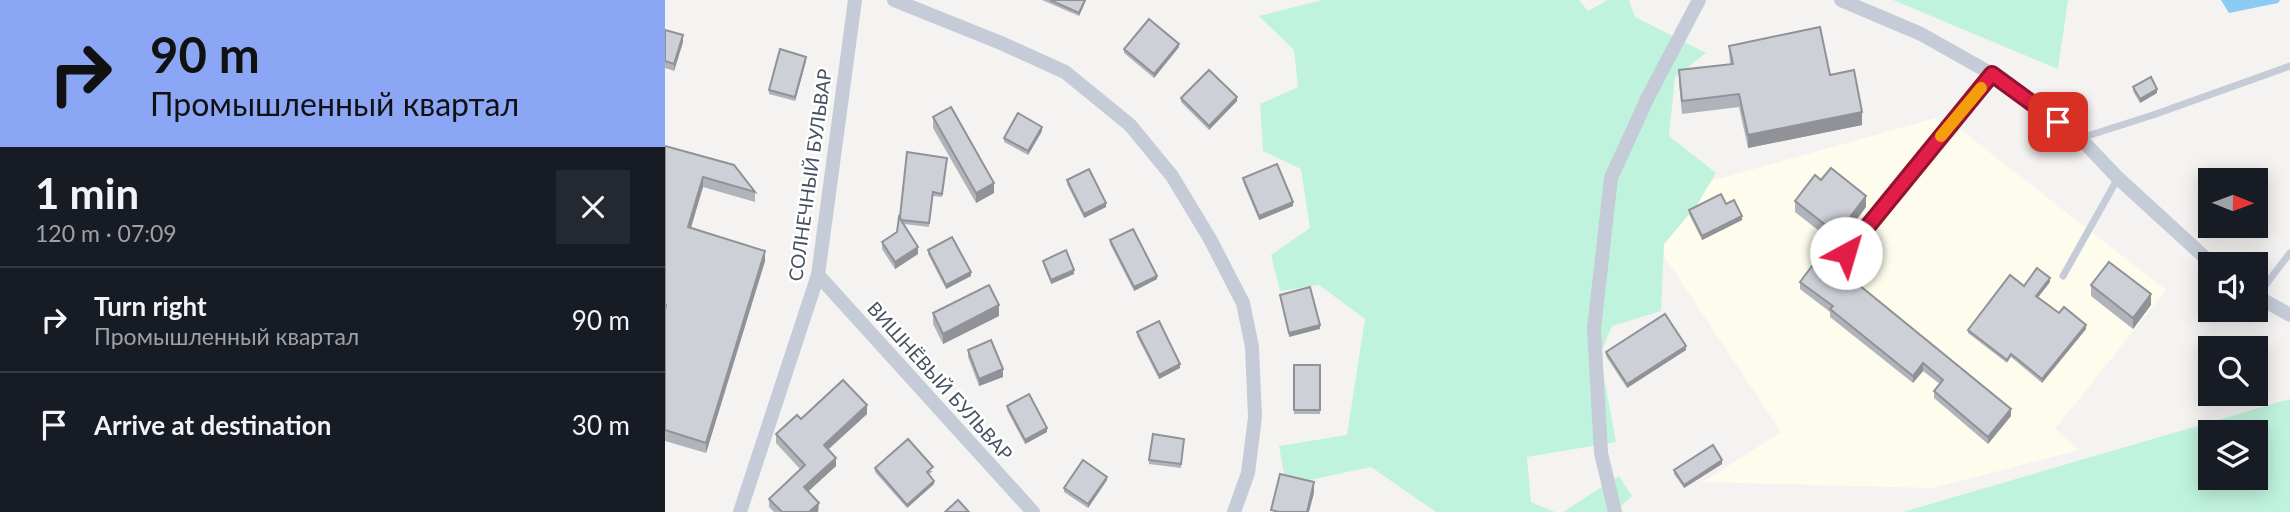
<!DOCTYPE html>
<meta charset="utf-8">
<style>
body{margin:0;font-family:Lato,sans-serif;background:#242831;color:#f1f3f6;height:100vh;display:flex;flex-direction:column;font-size:26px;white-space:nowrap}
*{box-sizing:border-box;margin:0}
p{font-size:23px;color:#9ea1a6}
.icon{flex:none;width:38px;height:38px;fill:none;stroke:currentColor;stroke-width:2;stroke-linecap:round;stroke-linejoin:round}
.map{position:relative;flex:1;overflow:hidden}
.sheet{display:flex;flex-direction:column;background:#171b24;width:665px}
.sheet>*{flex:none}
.top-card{background:#8aa6f5;color:#111;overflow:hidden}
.needle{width:46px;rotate:91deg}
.tools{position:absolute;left:1533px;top:168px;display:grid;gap:14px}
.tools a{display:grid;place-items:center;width:70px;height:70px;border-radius:0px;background:#171b24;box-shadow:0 4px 18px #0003;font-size:35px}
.pin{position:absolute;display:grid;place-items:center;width:60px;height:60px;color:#fff;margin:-30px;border-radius:14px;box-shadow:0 4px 10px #0006}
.me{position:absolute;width:77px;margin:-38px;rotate:39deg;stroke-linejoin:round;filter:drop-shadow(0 0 5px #0008)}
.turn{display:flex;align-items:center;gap:24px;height:147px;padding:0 35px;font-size:32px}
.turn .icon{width:91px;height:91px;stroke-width:2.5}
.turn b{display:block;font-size:49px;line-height:60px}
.round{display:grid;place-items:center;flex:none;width:74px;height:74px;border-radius:0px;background:#242831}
.summary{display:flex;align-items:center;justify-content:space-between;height:119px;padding:0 35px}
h1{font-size:42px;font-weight:700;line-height:52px}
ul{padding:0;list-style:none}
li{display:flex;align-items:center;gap:21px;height:105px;padding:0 35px;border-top:2px solid #363941}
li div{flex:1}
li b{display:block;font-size:26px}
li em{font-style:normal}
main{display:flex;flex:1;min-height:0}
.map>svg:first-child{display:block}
.commercial{fill:#fefced}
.green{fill:#bff3dd;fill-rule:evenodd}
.water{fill:#8acaf3}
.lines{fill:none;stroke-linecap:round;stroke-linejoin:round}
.service{stroke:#c5cbd7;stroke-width:7}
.minor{stroke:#c5cbd7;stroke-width:14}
.wall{fill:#b1b3ba}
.shaded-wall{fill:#909297}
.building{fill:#ced0d8;stroke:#909297;stroke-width:2}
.route-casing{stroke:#92132f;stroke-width:18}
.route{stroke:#e11d48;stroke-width:12}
.slow{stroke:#f59e0b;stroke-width:12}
.labels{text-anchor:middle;stroke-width:5;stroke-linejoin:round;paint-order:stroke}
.street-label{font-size:19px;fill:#485161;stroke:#fff}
</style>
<main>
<section class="sheet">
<div class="top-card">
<div class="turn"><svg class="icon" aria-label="right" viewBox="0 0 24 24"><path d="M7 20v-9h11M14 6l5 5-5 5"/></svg><div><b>90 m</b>Промышленный квартал</div></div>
</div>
<div class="summary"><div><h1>1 min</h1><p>120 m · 07:09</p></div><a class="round"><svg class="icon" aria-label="close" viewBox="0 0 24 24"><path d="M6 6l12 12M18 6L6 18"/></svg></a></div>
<ul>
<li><svg class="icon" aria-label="right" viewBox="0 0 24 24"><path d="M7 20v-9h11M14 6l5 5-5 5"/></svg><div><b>Turn right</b><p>Промышленный квартал</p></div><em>90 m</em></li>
<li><svg class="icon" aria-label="arrive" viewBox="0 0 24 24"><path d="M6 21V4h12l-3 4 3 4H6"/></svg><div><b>Arrive at destination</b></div><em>30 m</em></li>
</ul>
</section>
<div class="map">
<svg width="1625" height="512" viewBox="0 0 1625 512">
<rect width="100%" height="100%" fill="#f4f3f2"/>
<path class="commercial" d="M1271 118 1288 137 1296 130 1501 290 1390 429 1414 450 1268 488 1038 482 1116 432 960 197 1018 189Z"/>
<g class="green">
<path d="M657 0H914L923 11 943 0H964L970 17 1041 53 1010 77 1004 136 1051 173 1032 205 999 244 996 311 947 326 935 355 951 442 862 457 866 502 890 512H771L706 467 621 485 614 446 682 435 700 319 654 285 615 291 606 255 645 228 636 169 598 151 595 104 633 87 629 50 594 16Z"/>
<path d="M1228 0H1403L1393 69Z"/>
<path d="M1625 399V512H1238ZM1545 432H1591V478H1545Z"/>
<path d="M954 476 967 496 949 512H898Z"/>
</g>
<path class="water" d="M1556 0H1615L1613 3 1564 13Z"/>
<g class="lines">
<g class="service">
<path d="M1416 138 1488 115 1625 66"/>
<path d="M1181 253 1327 74"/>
<path d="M1398 276 1453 178"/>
<path d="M1592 296 1625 253"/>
</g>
<g class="minor">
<path d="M229 0 336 43 400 72 465 125 507 176 545 239 578 303 587 347 590 417 583 473 569 512"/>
<path d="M1176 0 1256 34 1327 74 1415 138 1453 178 1547 264"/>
<path d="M153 275 368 512"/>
<path d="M1591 296 1625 315"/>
<path d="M75 512 153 275 190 0"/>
<path d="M950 512 936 453 929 329 946 178 982 99 1034 0"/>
</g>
</g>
<g class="wall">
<path d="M377 0H421L414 16Z"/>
<path d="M0 30 18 42 9 71 0 68Z"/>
<path d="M1064 46 1165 75 1197 125 1083 148 1074 107 1017 114 1014 83V70L1065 65Z"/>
<path d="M514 47 489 78 459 53V49Z"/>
<path d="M141 61 130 101 104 94V90Z"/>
<path d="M1468 87 1492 93 1475 103 1468 91Z"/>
<path d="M516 98 572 101 544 130 516 102Z"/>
<path d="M268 117 329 193 311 203 268 128Z"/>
<path d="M377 131 363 155 339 142V138Z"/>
<path d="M0 146 90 192V202L38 187 26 228 100 261 41 453 0 441Z"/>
<path d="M282 158 277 197 268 196 264 227 239 224 253 254 230 269 217 249V242L232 232 234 217Z"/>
<path d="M578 178 628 206 594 220 578 182Z"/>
<path d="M402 180 441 207 419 218 402 184Z"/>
<path d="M1156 180 1201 207 1172 245 1130 212V201Z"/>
<path d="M1061 204 1077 220 1037 240 1024 214V210Z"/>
<path d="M445 240 492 279 469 291 445 244Z"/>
<path d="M263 250 306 276 281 289 263 254Z"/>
<path d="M378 261 409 274 386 284 378 264Z"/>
<path d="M1135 282 1346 416 1323 444 1269 398V391L1275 384 1258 371 1248 383 1165 317V312L1135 289Z"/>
<path d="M1385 282 1373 297 1394 313 1421 329 1377 383 1346 357 1342 363 1303 333V330Z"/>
<path d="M1426 285 1486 305 1468 329 1426 296Z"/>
<path d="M268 313 334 316 278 344 268 324Z"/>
<path d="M472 332 515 368 494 379 472 336Z"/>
<path d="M303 350 338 377 314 386 303 357Z"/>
<path d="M1021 350 962 388 941 356V352Z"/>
<rect x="629" y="365" width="26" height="49"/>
<path d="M342 406 382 432 360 444 342 410Z"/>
<path d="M202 414 164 449 171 466 144 491 154 511 109 512 104 507V499L135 469 111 443V434L136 419Z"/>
<path d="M519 439 516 468 484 464V460Z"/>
<path d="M1057 464 1019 488 1009 474V470Z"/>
<path d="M210 468 268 471 264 474 269 484 242 508 210 472Z"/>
<path d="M442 480 423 508 399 492V488Z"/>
</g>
<g class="shaded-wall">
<path d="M420 0H421L414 16V13Z"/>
<path d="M18 35V42L9 71V64Z"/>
<path d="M514 44V47L489 78V74Z"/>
<path d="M141 57V61L130 101V97Z"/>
<path d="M1492 89V93L1475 103V99Z"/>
<path d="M572 97V101L544 130V126Z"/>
<path d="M1197 112V125L1083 148V135Z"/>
<path d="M377 127V131L363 155V151Z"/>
<path d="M38 177V187L23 237V227Z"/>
<path d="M329 183V193L311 203V193Z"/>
<path d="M1201 196V207L1172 245V234Z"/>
<path d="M628 202V206L594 220V216Z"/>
<path d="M441 203V207L419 218V214Z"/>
<path d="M1077 216V220L1037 240V236Z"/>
<path d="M253 247V254L230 269V262Z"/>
<path d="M100 251V261L41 453V443Z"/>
<path d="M409 270V274L386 284V280Z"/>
<path d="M306 272V276L281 289V285Z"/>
<path d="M492 276V279L469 291V287Z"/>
<path d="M1385 278V282L1371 300V296Z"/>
<path d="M1486 294V305L1468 329V318Z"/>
<path d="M334 305V316L278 344V334Z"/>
<path d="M655 325V329L624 337V333Z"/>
<path d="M1421 325V329L1377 383V379Z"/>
<path d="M1021 346V350L962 388V384Z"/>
<path d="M1258 363V371L1248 383V376Z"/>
<path d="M515 364V368L494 379V375Z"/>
<path d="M338 369V377L314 386V379Z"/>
<path d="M202 405V414L159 453V445Z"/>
<path d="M1346 409V416L1323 444V437Z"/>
<path d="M382 428V432L360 444V440Z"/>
<path d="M171 458V466L139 495V487Z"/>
<path d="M1057 460V464L1019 488V485Z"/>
<path d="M442 477V480L423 508V504Z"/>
<path d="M269 481V484L242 508V505Z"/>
<path d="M649 482V493L644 512H642Z"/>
<path d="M154 503 153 512H144Z"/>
</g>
<g class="building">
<path d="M385 0H420L414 13Z"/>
<path d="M484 19 514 44 489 74 459 49Z"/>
<path d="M1155 27 1165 75 1189 70 1197 112 1083 135 1074 94 1017 101 1014 70 1068 64 1064 46Z"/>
<path d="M0 30 18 35 9 64 0 61Z"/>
<path d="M115 49 141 57 130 97 104 90Z"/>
<path d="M544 70 572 97 544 126 516 98Z"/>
<path d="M1486 77 1492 89 1475 99 1468 87Z"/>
<path d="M286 107 329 183 311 193 268 117Z"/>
<path d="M353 113 377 127 363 151 339 138Z"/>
<path d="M0 146 69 165 90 192 38 177 23 227 100 251 41 443 0 430V310L1 305H0Z"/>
<path d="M242 152 282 158 277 194 268 192 264 223 236 220 235 217Z"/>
<path d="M612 164 628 202 594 216 578 178Z"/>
<path d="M1166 168 1201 196 1172 234 1130 201 1150 175 1156 180Z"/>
<path d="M424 169 441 203 419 214 402 180Z"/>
<path d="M1056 194 1061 204 1069 200 1077 216 1037 236 1024 210Z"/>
<path d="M234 217 253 247 230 262 217 242 232 232Z"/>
<path d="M468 229 492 276 469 287 445 240Z"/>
<path d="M287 237 306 272 281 285 263 250Z"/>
<path d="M401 250 409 270 386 280 378 261Z"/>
<path d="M1156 254 1346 409 1323 437 1269 391 1278 380 1258 363 1248 376 1165 309 1168 306 1135 282Z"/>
<path d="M1444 262 1486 294 1468 318 1426 285Z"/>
<path d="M1372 268 1385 278 1371 296 1394 313 1399 307 1421 325 1377 379 1346 354 1342 360 1303 330 1345 275 1359 286Z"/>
<path d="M324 285 334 305 278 334 268 313Z"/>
<path d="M645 287 655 325 624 333 615 295Z"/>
<path d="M1000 314 1021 346 962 384 941 352Z"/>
<path d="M494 321 515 364 494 375 472 332Z"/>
<path d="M326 340 338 369 314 379 303 350Z"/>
<rect x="629" y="365" width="26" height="45"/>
<path d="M178 380 202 405 159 445 171 458 139 487 154 503 144 512H117L104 499 140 465 111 434 132 415 136 419Z"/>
<path d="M364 394 382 428 360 440 342 406Z"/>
<path d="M488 434 519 439 516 464 484 460Z"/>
<path d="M243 439 268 467 262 472 269 481 242 505 210 468Z"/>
<path d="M1048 445 1057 460 1019 485 1009 470Z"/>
<path d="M418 460 442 477 423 504 399 488Z"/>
<path d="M615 474 649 482 642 512H614L606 510Z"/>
<path d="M293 500 304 512H280Z"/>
</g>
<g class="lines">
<defs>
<path id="route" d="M1181 253 1327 74 1393 122"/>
</defs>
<use href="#route" class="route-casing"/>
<use href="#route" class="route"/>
<path class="slow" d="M1276 136 1316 88"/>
</g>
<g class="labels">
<g class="street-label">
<text transform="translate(145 175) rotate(-82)" y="7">СОЛНЕЧНЫЙ БУЛЬВАР</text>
<text transform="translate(275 381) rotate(48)" y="7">ВИШНЁВЫЙ БУЛЬВАР</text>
</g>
</g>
</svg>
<div class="tools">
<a><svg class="needle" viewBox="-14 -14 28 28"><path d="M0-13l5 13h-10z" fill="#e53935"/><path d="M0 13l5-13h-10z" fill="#9ea1a6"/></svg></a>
<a><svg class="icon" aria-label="sound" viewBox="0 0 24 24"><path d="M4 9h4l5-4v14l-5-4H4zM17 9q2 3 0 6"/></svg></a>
<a><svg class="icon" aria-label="search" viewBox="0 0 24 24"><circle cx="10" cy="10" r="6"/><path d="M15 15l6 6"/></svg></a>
<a><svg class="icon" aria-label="layers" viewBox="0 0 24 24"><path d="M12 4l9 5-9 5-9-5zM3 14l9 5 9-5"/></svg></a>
</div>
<div class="pin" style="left:1393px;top:122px;background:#d93025"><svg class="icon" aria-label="arrive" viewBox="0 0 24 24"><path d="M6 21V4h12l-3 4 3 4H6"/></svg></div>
<svg class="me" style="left:1181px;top:253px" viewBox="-20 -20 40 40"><circle r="19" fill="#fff"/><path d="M0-13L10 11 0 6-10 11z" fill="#e11d48"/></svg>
</div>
</main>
